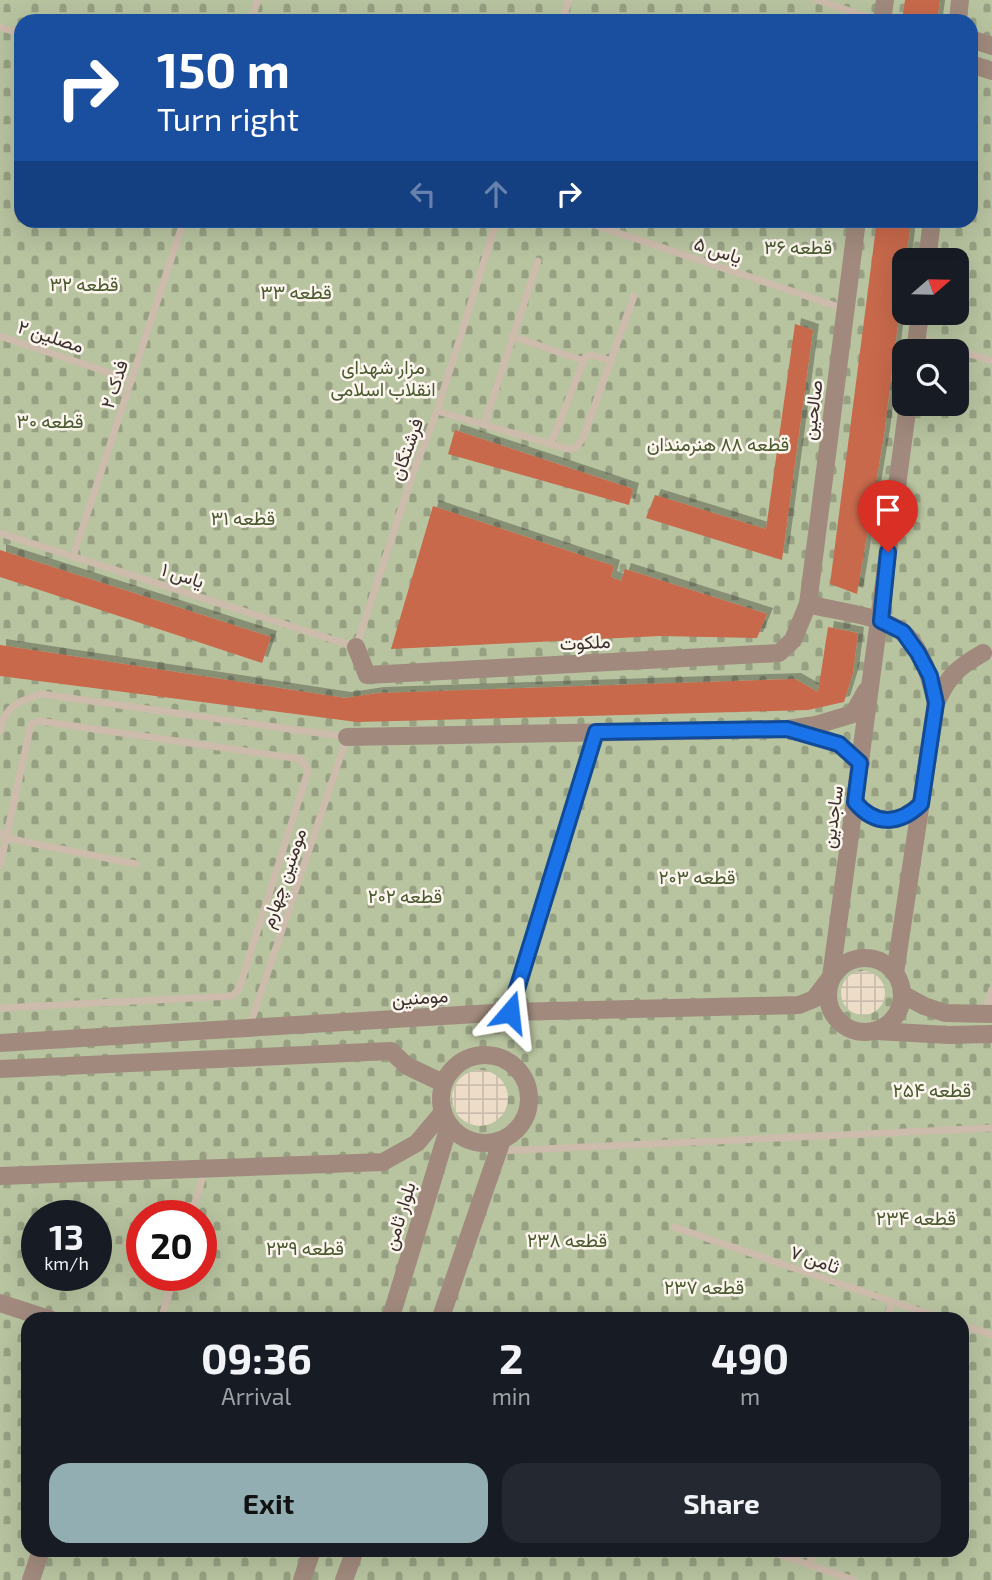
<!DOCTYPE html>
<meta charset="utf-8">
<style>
body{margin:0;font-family:"Exo 2",Vazirmatn,sans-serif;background:#242831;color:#f1f3f6;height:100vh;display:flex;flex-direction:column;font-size:26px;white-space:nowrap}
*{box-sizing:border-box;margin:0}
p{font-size:23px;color:#9ea1a6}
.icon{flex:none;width:38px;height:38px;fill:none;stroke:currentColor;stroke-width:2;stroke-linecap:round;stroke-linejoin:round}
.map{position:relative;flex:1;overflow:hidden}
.details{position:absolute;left:21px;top:1312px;width:948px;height:245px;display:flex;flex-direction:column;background:#171b24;border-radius:21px;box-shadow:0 7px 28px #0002}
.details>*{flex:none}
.hud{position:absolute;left:14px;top:14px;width:964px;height:214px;border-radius:21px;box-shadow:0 7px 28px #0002;background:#1a4fa0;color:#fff;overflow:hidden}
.needle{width:46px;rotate:70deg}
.controls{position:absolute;left:892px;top:248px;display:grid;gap:14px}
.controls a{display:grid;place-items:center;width:77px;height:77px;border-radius:14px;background:#171b24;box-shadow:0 7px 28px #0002;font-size:35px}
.speed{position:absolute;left:21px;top:1200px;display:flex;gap:14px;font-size:35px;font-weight:700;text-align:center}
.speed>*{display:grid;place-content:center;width:91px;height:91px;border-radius:50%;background:#171b24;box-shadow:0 7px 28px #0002;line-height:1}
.speed small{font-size:18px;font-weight:400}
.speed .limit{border:10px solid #d22;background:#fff;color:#111}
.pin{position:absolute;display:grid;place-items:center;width:60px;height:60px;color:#fff;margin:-72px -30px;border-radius:50% 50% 50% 0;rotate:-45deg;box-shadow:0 0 7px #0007}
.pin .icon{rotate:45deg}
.me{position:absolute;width:77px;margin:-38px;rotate:17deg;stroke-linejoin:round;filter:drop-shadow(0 0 5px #0008)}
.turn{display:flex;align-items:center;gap:24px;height:147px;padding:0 28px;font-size:32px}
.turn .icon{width:91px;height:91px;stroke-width:2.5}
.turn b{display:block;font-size:49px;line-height:60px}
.lanes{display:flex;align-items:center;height:66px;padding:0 28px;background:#0003;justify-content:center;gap:35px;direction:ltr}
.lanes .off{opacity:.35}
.eta{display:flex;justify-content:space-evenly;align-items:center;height:119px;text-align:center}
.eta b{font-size:42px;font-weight:700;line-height:49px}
.cta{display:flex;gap:14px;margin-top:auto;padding:14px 28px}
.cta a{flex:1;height:80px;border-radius:21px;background:#92aeb2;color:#111;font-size:28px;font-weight:700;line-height:80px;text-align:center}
.cta a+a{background:#242831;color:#f1f3f6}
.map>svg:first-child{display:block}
.cemetery{fill:url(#cemetery-stones);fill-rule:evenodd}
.plaza{fill:url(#plaza-grid)}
.building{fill:#c8694b;filter:url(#shadow)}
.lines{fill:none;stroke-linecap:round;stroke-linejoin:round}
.lane{stroke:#cdbbac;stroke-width:7}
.secondary{stroke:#a18a7d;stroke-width:18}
.route-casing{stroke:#114b97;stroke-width:18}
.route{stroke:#1a73e8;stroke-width:12}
.labels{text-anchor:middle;stroke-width:5;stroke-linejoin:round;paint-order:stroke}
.park-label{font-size:19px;fill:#4a5a2e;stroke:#fbf5ee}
.street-label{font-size:19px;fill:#3b302b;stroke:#fbf5ee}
</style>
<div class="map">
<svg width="992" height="1580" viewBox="0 0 992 1580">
<defs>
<pattern id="cemetery-stones" width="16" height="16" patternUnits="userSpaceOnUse" patternTransform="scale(1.75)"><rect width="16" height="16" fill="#b8c4a0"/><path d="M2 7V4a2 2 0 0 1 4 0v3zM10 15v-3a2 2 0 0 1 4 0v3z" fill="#97a083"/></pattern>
<pattern id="plaza-grid" width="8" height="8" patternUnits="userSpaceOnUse" patternTransform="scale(1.75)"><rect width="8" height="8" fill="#ecdcc8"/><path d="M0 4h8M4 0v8" fill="none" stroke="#cbbdac"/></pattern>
<filter id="shadow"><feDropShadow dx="6" dy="-6" stdDeviation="0" flood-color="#0004"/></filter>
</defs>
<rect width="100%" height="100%" fill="#f4ebe1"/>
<path class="cemetery" d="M0 0H992V1580H0ZM21 21H971V220H21ZM905 261H957V313H905ZM905 352H957V404H905ZM37 1216H96V1276H37ZM142 1216H201V1276H142ZM28 1320H962V1550H28Z"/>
<g class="plaza">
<circle cx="863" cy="993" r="22"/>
<circle cx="480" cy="1098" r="28"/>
</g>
<g class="building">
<path d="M905 0H940L937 21H902Z"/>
<path d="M877 220H911L884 435 857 594 830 584Z"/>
<path d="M795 324 813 330 782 560 646 518 655 495 766 529Z"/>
<path d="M455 430 633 489 629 505 448 454Z"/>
<path d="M433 506 614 566 611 577 621 581 625 569 767 614 757 638 660 636 391 649Z"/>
<path d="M0 550 271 637 262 663 0 577Z"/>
<path d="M828 627 858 633 853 673 844 702 808 710 357 722 0 676V645L345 698 378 693 795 679 818 692Z"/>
</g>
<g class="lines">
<g class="lane">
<path d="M817 0 880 21"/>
<path d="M251 21 258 0"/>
<path d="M562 21 569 0"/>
<path d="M0 27 21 34"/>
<path d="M580 220 845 309"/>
<path d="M0 336 131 380"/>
<path d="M512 336 584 361"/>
<path d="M919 338 992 361"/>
<path d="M437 411 568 449 576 448 583 438 634 296"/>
<path d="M484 425 538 261"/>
<path d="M551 444 585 357 591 355 612 361"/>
<path d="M0 533 356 647 413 473 437 411 497 220"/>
<path d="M73 557 184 220"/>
<path d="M0 731C5 706 18 701 41 694L347 737 250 1025"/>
<path d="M0 833 6 838 136 864"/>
<path d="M0 866 31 724 39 721 301 759 308 771 239 989 232 996 0 1008"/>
<path d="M510 1012 596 733"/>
<path d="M985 1012 992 989"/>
<path d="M499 1151 992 1128"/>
<path d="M191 1216 205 1170"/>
<path d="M674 1227 946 1320"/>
<path d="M161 1320 174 1276"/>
<path d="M887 1320 892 1301"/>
<path d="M962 1325 992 1335"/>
<path d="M766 1550 854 1580"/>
<path d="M809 1565 814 1550"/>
</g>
<g class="secondary">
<path d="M882 21 885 0"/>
<path d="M958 21 960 0"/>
<path d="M971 39 992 46"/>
<path d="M971 64 992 71"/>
<path d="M927 261 932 220"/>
<path d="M915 352 920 313"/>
<path d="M808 604C835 611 878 615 901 631 921 645 931 680 936 703"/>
<path d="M356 647 367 675 779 653 793 640 808 604 857 220"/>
<path d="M797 731 839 744 861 763"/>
<path d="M347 737 787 729 816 725 853 714 866 691"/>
<path d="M855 802C875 826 899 825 921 804"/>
<circle cx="865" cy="995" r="37"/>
<path d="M895 973 936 703C948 676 958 667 983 653"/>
<path d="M902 994 924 1006 945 1013 992 1014"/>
<path d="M876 1031 949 1035 992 1034"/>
<path d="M0 1043 510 1012 799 1005 814 999 831 977 908 404"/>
<circle cx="485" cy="1099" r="44"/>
<path d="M0 1069 391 1051 407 1066 443 1083"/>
<path d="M0 1176 383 1162 417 1143 443 1112"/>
<path d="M0 1303 52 1320"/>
<path d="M390 1320 449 1126"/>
<path d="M440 1320 502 1140"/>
<path d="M31 1580 41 1550"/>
<path d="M302 1580 312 1550"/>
<path d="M344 1580 355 1550"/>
</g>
</g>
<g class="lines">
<defs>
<path id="route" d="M510 1012 596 732 787 729 839 744 860 763 855 802C875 826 899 825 921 804L936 703 930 676 918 653 903 632 881 621 888 552"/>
</defs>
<use href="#route" class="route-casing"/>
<use href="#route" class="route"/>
</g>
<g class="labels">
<g class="park-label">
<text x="798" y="254">قطعه ۳۶</text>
<text x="84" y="291">قطعه ۳۲</text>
<text x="296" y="299">قطعه ۳۳</text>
<text x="383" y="374">مزار شهدای<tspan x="383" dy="22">انقلاب اسلامی</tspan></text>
<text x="50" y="428">قطعه ۳۰</text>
<text x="718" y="451">قطعه ۸۸ هنرمندان</text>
<text x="243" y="525">قطعه ۳۱</text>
<text x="697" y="884">قطعه ۲۰۳</text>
<text x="405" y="903">قطعه ۲۰۲</text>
<text x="932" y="1097">قطعه ۲۵۴</text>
<text x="916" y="1225">قطعه ۲۳۴</text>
<text x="567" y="1247">قطعه ۲۳۸</text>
<text x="305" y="1255">قطعه ۲۳۹</text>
<text x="704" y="1294">قطعه ۲۳۷</text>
</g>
<g class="street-label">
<text transform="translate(718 250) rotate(18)" y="7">یاس ۵</text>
<text transform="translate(51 336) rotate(18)" y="7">مصلین ۲</text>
<text transform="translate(114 384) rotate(-72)" y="7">فدک ۲</text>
<text transform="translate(812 410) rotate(-83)" y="7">صالحین</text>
<text transform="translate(406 449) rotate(-70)" y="7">فرشتگان</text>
<text transform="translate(183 575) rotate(18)" y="7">یاس ۱</text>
<text transform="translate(585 642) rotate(-3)" y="7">ملکوت</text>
<text transform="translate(832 817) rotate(-82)" y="7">ساجدین</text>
<text transform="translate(283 878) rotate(-71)" y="7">مومنین چهارم</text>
<text transform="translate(420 997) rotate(-4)" y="7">مومنین</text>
<text transform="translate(399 1216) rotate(-73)" y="7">بلوار ثامن</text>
<text transform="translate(815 1259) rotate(19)" y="7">ثامن ۷</text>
</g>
</g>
</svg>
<div class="controls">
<a><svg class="needle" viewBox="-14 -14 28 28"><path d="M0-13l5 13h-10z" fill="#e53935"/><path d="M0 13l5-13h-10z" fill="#9ea1a6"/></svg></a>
<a><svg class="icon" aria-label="search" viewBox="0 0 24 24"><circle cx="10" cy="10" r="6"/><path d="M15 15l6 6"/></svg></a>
</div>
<div class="speed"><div>13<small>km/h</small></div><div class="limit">20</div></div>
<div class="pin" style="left:888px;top:552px;background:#d93025"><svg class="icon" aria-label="arrive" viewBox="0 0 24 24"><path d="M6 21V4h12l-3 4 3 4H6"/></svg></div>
<svg class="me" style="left:510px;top:1012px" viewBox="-20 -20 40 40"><path d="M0-17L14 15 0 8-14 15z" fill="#1a73e8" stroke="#fff" stroke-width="4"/></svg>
<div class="hud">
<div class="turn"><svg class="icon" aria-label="right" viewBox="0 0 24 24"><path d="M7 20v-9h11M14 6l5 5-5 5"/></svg><div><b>150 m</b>Turn right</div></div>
<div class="lanes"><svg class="icon off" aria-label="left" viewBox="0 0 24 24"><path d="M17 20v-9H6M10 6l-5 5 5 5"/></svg><svg class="icon off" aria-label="ahead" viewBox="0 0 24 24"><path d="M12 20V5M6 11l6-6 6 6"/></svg><svg class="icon" aria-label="right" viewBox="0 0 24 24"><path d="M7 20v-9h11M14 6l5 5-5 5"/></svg></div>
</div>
<section class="details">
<div class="eta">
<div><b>09:36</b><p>Arrival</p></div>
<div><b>2</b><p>min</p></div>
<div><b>490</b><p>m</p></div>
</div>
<div class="cta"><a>Exit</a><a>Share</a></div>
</section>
</div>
